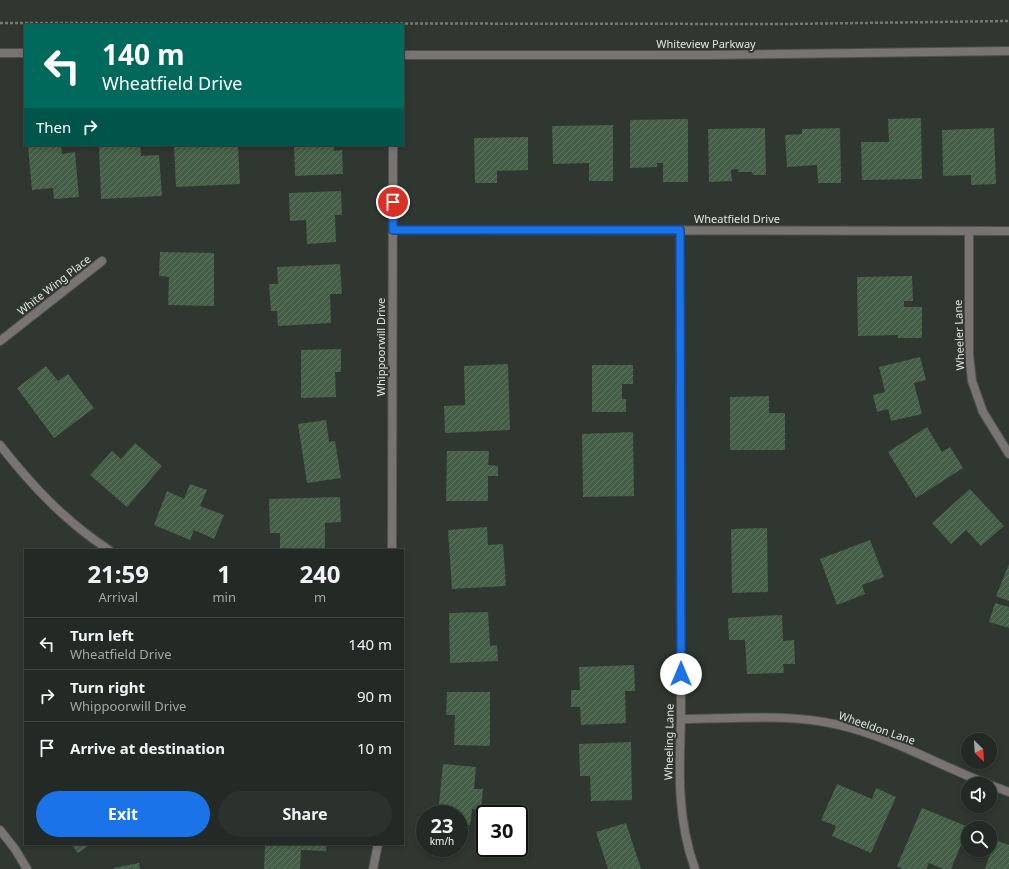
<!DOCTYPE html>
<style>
body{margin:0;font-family:"Noto Sans",sans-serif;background:#2b312c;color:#f1f3f6;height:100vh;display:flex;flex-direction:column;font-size:15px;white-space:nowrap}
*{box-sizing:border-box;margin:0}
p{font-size:13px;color:#a3a6a6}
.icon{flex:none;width:22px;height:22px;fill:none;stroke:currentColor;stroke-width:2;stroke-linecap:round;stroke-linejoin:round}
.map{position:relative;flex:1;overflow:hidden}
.drawer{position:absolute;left:24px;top:549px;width:380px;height:296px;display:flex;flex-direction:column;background:#232924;border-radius:0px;box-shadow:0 2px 6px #0003,0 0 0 1px #404541}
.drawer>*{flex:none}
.guide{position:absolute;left:24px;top:24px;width:380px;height:122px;border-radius:0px;box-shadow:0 2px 6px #0003,0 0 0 1px #404541;background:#00695c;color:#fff;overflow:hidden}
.needle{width:26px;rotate:155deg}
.buttons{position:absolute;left:961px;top:733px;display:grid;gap:8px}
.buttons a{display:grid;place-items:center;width:36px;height:36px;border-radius:50%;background:#232924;box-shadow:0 2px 6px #0003,0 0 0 1px #404541;font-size:20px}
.speed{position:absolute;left:416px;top:805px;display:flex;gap:8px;font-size:20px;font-weight:700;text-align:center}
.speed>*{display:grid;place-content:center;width:52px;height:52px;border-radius:50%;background:#232924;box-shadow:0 2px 6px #0003,0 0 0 1px #404541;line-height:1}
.speed small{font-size:10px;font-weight:400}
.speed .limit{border:2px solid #111;border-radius:6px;background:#fff;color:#111}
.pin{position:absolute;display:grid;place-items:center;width:34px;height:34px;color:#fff;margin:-17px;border:2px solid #fff;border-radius:50%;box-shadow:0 1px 4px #0007}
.me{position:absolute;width:44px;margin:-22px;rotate:0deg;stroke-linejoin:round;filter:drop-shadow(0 0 3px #0008)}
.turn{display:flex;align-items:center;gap:14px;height:84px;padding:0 12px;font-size:18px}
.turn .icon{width:52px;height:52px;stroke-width:2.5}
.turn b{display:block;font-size:28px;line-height:34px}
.then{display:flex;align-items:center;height:38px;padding:0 12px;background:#0003;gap:8px;font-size:15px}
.eta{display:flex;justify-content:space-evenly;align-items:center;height:68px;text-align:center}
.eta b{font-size:24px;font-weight:700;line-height:28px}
.cta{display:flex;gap:8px;margin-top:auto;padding:8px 12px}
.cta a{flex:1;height:46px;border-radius:24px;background:#1a73e8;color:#fff;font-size:16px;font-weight:700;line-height:46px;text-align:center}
.cta a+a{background:#2b312c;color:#f1f3f6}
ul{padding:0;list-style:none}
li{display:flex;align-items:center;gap:12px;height:52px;padding:0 12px;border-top:1px solid #404541}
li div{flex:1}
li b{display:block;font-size:15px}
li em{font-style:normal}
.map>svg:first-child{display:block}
.building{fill:url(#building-hatch)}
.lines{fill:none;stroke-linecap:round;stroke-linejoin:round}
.minor-casing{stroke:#4b534c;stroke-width:10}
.tertiary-casing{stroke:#4b534c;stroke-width:10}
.path{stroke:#727973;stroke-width:2.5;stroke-dasharray:3 2;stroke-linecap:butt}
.minor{stroke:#797373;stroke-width:8}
.tertiary{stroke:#797373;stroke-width:8}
.route-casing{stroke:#114b97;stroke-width:10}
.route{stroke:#1a73e8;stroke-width:7}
.labels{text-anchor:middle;stroke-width:4;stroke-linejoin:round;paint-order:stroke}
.street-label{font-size:11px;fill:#dfe4e0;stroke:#2f3730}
</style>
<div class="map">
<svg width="1009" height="869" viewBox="0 0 1009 869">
<defs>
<pattern id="building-hatch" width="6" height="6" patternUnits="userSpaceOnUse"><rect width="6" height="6" fill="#445e48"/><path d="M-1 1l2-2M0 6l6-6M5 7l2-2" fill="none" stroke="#5f7562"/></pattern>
</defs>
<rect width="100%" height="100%" fill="#2f3730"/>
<g class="building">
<path d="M921 118 922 179 862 180 861 142H889L888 119Z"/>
<path d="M688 119V182H663V163H657V167L630 168V120Z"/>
<path d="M613 125V181H589V163L553 164 552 126Z"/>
<path d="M765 128 766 175H753L752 172H738V169L731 170 732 181 709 182 708 129Z"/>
<path d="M840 128 841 183H818L817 165 787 167 785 135 802 134V129Z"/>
<path d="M994 128 996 184 971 185V175L943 176 942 130Z"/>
<path d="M528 137V170L497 171V183H475L474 138Z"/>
<path d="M61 145 62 154 75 152 79 197 54 199 53 188 32 190 28 147Z"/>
<path d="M99 145H140L141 156 159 155 162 196 101 199Z"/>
<path d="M174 145H238L240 184 176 187Z"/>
<path d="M294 145H334V151L342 150 343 174 295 176Z"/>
<path d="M341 191 342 215H335L336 242 307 244 306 220 290 221 289 193Z"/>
<path d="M160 252 214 253V306L168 305 169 277 159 276Z"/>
<path d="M340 264 342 294H330L331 323 278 326 277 311H271L269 284H278L277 267Z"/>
<path d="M912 276 913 301H904V307H922V338H898V335L858 336 857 277Z"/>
<path d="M341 349V372H335L336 397 301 398V350Z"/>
<path d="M920 357 926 380 914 383 922 414 891 421 888 409 877 412 873 395 885 392 879 367Z"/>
<path d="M508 364 510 430 445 433 444 406 465 405 464 366Z"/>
<path d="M592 365H633V384H622V399H626V412H592Z"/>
<path d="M46 366 58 381 68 374 94 408 54 438 17 388Z"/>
<path d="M769 396V413H785V450H730V397Z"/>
<path d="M326 420 329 442 335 441 341 478 307 483 298 424Z"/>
<path d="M927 427 942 452 950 447 963 468 916 498 888 452Z"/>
<path d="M633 432 634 496 583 497 582 434Z"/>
<path d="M135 443 162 466 127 507 90 475 112 451 121 459Z"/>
<path d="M447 451H489L488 465 498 466V476H488V501H446Z"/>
<path d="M190 484 207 490 200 506 224 515 214 539 194 530 190 540 154 525 167 491 184 499Z"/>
<path d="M970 489 1004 526 981 546 966 530 951 544 932 523Z"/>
<path d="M340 497 341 522 325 523V550H280V533H270L269 499Z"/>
<path d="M487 527 488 545 503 544 506 586 452 589 448 530Z"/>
<path d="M767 528 768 592 732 593 731 529Z"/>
<path d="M870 540 884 577 862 585 865 594 837 605 820 559Z"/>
<path d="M1009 564V601L996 596Z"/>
<path d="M995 603 1009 607V628L989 622Z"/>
<path d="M488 612 490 646 497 645 498 661 450 663 449 613Z"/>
<path d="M782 615 783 641 794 640 795 664H783L784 673 747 674 745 640H729L728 618Z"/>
<path d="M634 665 635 691H625L626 723 581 725 580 707H571V690H580L579 667Z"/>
<path d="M447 692H490V746L454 745 455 715H446Z"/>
<path d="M631 742 632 800 591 801 590 776H580L579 744Z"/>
<path d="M443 764 476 767 474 789H483L481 810 472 809 470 825 459 824V814H438Z"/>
<path d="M837 784 872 799 876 788 896 797 871 853 832 836 836 826 821 820Z"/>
<path d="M922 808 971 828H968L951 869H943L929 863 926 869H903L897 866Z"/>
<path d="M626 823 641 869H608L596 832Z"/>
<path d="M995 840 1009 845V869H985Z"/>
<path d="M71 844H91L78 853Z"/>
<path d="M265 844H327L326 851 301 850 300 869H264Z"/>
<path d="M139 863 140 869H114V868Z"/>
</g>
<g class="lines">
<defs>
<g id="minor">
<path d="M393 230 1009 231"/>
<path d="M680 230 681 719C679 770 677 820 695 869"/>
<path d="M969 231V354L972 381 983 412 1009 454"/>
<path d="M0 341 102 261"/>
<path d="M0 445C32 486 65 521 109 550"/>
<path d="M681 719C733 719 788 713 839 725 891 737 938 765 988 784"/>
<path d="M990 785 1009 792"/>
<path d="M0 830 15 849 27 869"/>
</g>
<g id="tertiary">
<path d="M0 53H25"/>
<path d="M403 55H712L1009 51"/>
<path d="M392 550 393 145"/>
<path d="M373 869 378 844"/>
</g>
</defs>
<use href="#minor" class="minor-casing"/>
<use href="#tertiary" class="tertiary-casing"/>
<path class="path" d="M0 23 785 24 1009 21"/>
<use href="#minor" class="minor"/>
<use href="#tertiary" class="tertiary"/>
</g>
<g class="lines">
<defs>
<path id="route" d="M393 202V230H680L681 674"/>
</defs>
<use href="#route" class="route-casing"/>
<use href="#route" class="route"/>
</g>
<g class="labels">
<g class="street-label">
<text x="706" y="48">Whiteview Parkway</text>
<text x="737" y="223">Wheatfield Drive</text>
<text transform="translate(54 285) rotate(-38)" y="4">White Wing Place</text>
<text transform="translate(959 335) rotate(-92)" y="4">Wheeler Lane</text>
<text transform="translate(381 347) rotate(-90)" y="4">Whippoorwill Drive</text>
<text transform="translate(877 728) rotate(19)" y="4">Wheeldon Lane</text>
<text transform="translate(669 742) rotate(-89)" y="4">Wheeling Lane</text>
</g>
</g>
</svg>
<div class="buttons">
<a><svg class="needle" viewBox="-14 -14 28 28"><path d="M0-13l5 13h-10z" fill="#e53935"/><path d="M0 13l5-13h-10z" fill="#a3a6a6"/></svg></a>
<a><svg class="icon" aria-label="sound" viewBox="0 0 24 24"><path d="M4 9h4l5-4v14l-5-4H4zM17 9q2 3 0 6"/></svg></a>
<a><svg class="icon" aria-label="search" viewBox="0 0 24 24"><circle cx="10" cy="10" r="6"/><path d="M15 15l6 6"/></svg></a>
</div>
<div class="speed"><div>23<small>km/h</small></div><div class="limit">30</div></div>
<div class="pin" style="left:393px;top:202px;background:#d93025"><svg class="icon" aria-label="arrive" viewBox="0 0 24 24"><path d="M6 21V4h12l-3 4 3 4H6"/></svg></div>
<svg class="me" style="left:681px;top:674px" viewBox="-20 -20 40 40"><circle r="19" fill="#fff"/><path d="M0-13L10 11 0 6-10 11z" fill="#1a73e8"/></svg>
<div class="guide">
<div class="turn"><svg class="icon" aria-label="left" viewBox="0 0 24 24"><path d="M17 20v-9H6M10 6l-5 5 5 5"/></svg><div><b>140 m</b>Wheatfield Drive</div></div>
<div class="then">Then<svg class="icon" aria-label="right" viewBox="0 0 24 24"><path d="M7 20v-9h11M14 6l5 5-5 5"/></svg></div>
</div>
<section class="drawer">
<div class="eta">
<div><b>21:59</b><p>Arrival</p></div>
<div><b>1</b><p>min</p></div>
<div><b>240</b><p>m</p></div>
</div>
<ul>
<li><svg class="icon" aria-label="left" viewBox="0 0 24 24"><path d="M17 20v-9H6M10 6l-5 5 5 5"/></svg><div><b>Turn left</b><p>Wheatfield Drive</p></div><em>140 m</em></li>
<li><svg class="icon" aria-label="right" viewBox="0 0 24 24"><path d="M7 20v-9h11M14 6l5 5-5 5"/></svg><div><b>Turn right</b><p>Whippoorwill Drive</p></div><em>90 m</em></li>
<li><svg class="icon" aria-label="arrive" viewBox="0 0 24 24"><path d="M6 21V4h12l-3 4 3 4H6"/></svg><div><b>Arrive at destination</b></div><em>10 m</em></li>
</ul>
<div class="cta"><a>Exit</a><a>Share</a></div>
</section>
</div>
